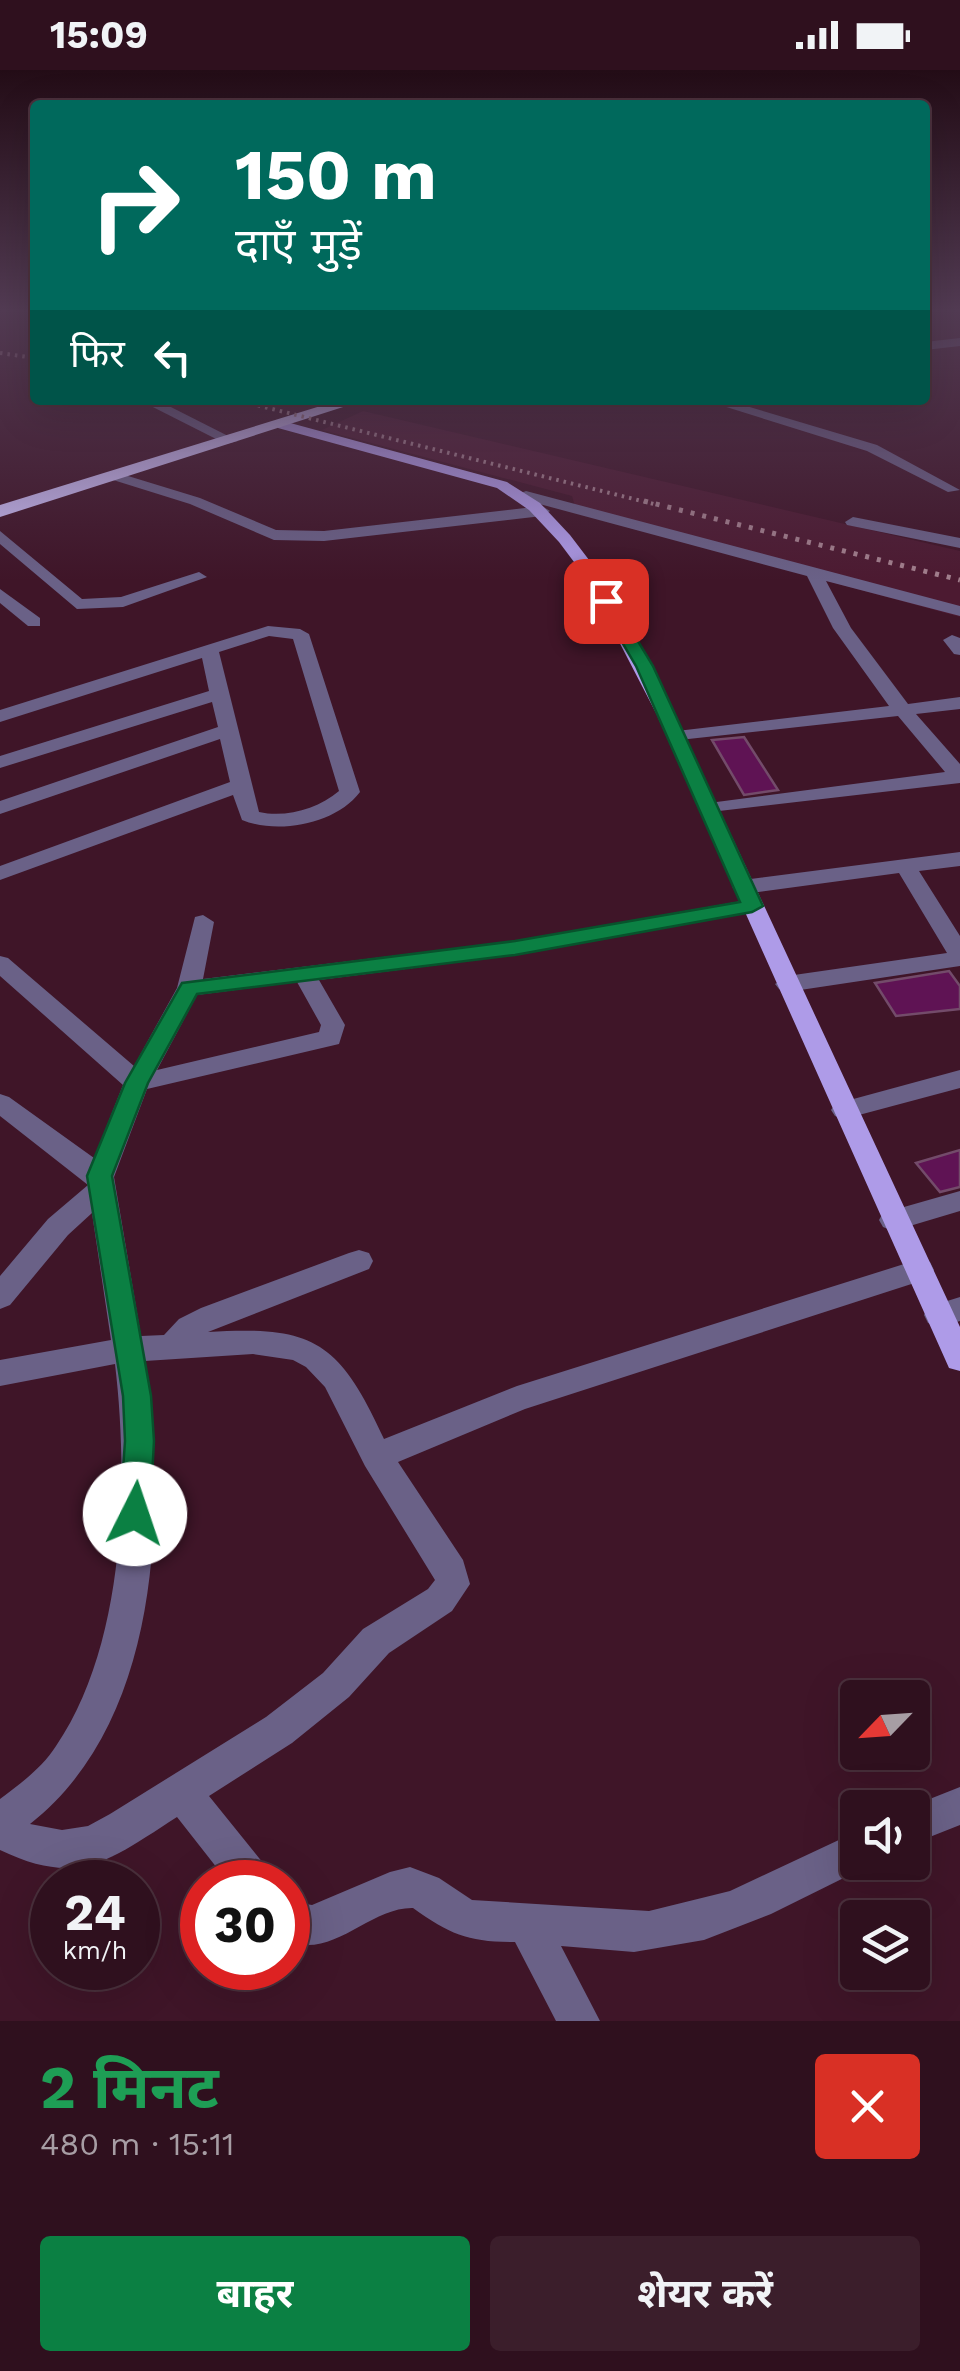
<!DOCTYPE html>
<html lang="hi">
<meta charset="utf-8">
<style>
body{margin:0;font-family:"Work Sans","Noto Sans Devanagari",sans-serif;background:#3b1e2b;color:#f1f3f6;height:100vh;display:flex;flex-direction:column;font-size:38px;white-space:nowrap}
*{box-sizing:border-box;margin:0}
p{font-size:32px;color:#a79da4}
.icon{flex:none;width:55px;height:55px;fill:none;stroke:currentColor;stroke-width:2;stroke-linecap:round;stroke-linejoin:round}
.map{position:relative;height:1951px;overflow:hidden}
.sheet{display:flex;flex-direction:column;background:#2f101e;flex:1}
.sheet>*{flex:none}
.hud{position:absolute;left:30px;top:30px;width:900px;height:305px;border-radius:10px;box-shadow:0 10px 40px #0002,0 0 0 2px #4a303c;background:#00695c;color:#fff;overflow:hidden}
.needle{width:65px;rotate:245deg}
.buttons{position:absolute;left:840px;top:1610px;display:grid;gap:20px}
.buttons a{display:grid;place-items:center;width:90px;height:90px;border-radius:10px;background:#2f101e;box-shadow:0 10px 40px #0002,0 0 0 2px #4a303c;font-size:50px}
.speed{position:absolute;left:30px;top:1790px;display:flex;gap:20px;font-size:50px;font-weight:700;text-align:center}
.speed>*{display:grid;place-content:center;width:130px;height:130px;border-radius:50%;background:#2f101e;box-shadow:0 10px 40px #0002,0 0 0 2px #4a303c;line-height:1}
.speed small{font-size:25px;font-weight:400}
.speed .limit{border:15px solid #d22;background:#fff;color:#111}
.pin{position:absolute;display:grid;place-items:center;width:85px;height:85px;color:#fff;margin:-42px;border-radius:20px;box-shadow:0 5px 15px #0006}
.me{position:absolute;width:110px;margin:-55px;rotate:4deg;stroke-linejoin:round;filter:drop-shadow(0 0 8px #0008)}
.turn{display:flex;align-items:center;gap:35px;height:210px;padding:0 40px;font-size:45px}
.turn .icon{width:130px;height:130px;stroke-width:2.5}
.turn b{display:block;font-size:70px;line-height:85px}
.then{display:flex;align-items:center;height:95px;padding:0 40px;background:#0003;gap:20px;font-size:38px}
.round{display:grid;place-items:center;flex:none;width:105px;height:105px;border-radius:10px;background:#3b1e2b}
.head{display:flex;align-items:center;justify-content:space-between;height:170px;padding:0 40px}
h1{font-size:60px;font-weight:700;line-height:75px;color:#1e9e55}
.primary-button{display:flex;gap:20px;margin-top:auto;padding:20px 40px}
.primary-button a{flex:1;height:115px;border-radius:10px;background:#0b8043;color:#fff;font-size:40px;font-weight:700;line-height:115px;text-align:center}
.primary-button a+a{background:#3b1e2b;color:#f1f3f6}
.status{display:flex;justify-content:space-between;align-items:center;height:70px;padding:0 50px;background:#2f101e;direction:ltr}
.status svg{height:28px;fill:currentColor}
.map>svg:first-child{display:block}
.built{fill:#4c1a31}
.building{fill:#5f1354;stroke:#734b6a;stroke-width:2.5}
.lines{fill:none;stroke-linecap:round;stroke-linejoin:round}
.minor{fill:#6a6187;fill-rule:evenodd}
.major{fill:#ae9be8;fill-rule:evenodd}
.highway{fill:#c6b9f1;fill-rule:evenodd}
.rail-far1{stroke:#a27f8d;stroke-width:4;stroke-dasharray:2.5 5;stroke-linecap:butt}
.rail{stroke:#a27f8d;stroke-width:5;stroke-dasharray:4 8;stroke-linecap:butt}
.route{fill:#0b8043;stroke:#07532c;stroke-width:2.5}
</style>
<div class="status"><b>15:09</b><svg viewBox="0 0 49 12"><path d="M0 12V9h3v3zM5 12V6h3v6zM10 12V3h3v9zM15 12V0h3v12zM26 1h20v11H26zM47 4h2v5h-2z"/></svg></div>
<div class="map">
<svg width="960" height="1951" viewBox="0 0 960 1951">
<rect width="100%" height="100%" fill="#3f1528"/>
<path class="built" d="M363 341 960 481V547L577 443 572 426 322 360Z"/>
<g class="building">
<path d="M744 667 778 720 744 725 712 670Z"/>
<path d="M949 901 960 916V939L896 946 875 913Z"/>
<path d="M960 1080V1117L940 1122 916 1093Z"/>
</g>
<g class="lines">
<g class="minor">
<path d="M925 238H932L926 242Z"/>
<path d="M960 268V276L925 280V272Z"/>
<path d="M139 330H157L238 371 226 374Z"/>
<path d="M704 330H726L877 375 960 420 948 422 867 381Z"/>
<path d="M115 402 200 428 276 460 324 461 542 436 550 441 542 446 324 471 274 470 190 434 110 409V403Z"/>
<path d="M526 421 960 536V546L826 511 851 558 908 634 960 627V639L916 644 960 694V713L702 743 699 739 709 733 945 702 898 646 670 671 667 667 677 661 889 636 833 558 807 506 521 429V423Z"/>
<path d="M853 447 960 468V478L847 455 845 452Z"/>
<path d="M0 461 82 529 121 527 199 502 207 507 123 537 77 539 0 474Z"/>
<path d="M0 519 40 548V556H28L0 533Z"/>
<path d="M268 556 300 559 309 564 360 722C336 754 278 765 242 750L233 725 0 810V796L230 712 220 669 0 744V731L218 657 212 632 0 698V686L209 621 202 588 0 652V640ZM269 566 293 569 339 721C318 739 286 748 259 742L219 582Z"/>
<path d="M952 565 960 568V585L954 584 943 570Z"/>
<path d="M960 782V796L919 801 960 866V896L787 922 779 919 775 914 787 906 947 883 899 803 743 824 732 817 743 810Z"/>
<path d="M753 829 764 836 761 841 515 885 319 910 345 955 339 974 147 1019 114 1107 141 1266 164 1265 179 1249 201 1238 349 1183 359 1180 369 1183 373 1191 369 1199 208 1262C315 1255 340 1273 384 1369L517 1316 920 1189 930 1192 934 1200 930 1208 525 1339 398 1392 463 1490 470 1514 452 1541 389 1583 349 1627 292 1673 209 1726 267 1798 273 1812H228L177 1747C110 1790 79 1818 0 1780V1729C20 1714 42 1698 56 1676 125 1575 129 1412 115 1294L0 1316V1290L111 1270 92 1143 68 1165 10 1235 0 1239V1206L48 1149 88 1115 0 1046V1024L9 1027 94 1088 123 1015 0 906V886L8 888 134 996 177 918 195 847 203 845 214 852 203 909 515 871ZM297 912 321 955 319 962 157 1000 197 925ZM253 1284 293 1290 306 1297 325 1317 365 1396 435 1510 428 1519 363 1559 323 1603 266 1647 110 1744 88 1756 62 1760 30 1754C161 1651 166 1443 145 1291Z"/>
<path d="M960 1000V1018L844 1049 835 1046 831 1040 835 1034Z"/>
<path d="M960 1121V1141L893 1161 883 1157 879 1150 883 1143Z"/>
<path d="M960 1227V1251L939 1257 928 1253 924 1245 928 1237Z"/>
<path d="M960 1717V1755L912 1774V1738H907Z"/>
<path d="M858 1761V1792L872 1794 771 1844 704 1870 634 1882 561 1876 600 1951H556L515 1872C468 1872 451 1865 413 1838 370 1837 332 1890 288 1871V1831L312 1835 390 1802 410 1797 439 1808 472 1830 649 1841 730 1821Z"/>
</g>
<path class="major" d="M283 351 507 412 540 433 570 465 602 507 653 597 960 1257V1301L949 1298 945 1289 656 643 586 508 559 472 529 440 497 418 278 358V352Z"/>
<path class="highway" d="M340 330H365L0 447V435Z"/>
<g class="rail-far1">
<path d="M0 283 35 288"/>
<path d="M236 330 654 434"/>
</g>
<path class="rail" d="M644 431 960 510"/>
</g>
<linearGradient id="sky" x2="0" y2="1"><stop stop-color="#230c16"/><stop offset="0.47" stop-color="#523b53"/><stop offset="1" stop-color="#523b53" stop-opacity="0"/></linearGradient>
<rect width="960" height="511" fill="url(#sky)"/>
<path class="route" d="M601 528H612L653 596 763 836 752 842 515 885 197 924 148 1013 112 1106 151 1326 154 1371 150 1444 145 1454 135 1458 124 1454 120 1444 125 1371 123 1326 87 1106 125 1013 182 913 515 871 740 832 636 596 598 531Z"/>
</svg>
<div class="buttons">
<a><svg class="needle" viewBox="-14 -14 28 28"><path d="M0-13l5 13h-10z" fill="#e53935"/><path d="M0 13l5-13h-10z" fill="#a79da4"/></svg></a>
<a><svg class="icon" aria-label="sound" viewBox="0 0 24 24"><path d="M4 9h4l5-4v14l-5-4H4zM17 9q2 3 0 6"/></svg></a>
<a><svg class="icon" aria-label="layers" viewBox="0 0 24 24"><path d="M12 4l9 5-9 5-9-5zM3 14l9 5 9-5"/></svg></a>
</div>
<div class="speed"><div>24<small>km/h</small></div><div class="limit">30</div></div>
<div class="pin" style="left:606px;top:531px;background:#d93025"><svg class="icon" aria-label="arrive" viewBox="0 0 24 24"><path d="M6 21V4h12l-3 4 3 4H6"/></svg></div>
<svg class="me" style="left:135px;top:1444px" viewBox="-20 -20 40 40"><circle r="19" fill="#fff"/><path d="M0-13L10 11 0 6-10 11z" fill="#0b8043"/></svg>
<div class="hud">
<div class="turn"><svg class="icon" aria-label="right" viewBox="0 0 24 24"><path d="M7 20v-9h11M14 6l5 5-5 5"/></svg><div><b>150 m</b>दाएँ मुड़ें</div></div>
<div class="then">फिर<svg class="icon" aria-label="left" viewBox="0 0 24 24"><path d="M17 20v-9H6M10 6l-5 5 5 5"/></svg></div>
</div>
</div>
<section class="sheet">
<div class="head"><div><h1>2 मिनट</h1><p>480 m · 15:11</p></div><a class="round" style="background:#d93025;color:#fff"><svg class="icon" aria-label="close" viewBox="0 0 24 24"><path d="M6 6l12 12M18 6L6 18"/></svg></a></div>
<div class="primary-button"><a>बाहर</a><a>शेयर करें</a></div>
</section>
